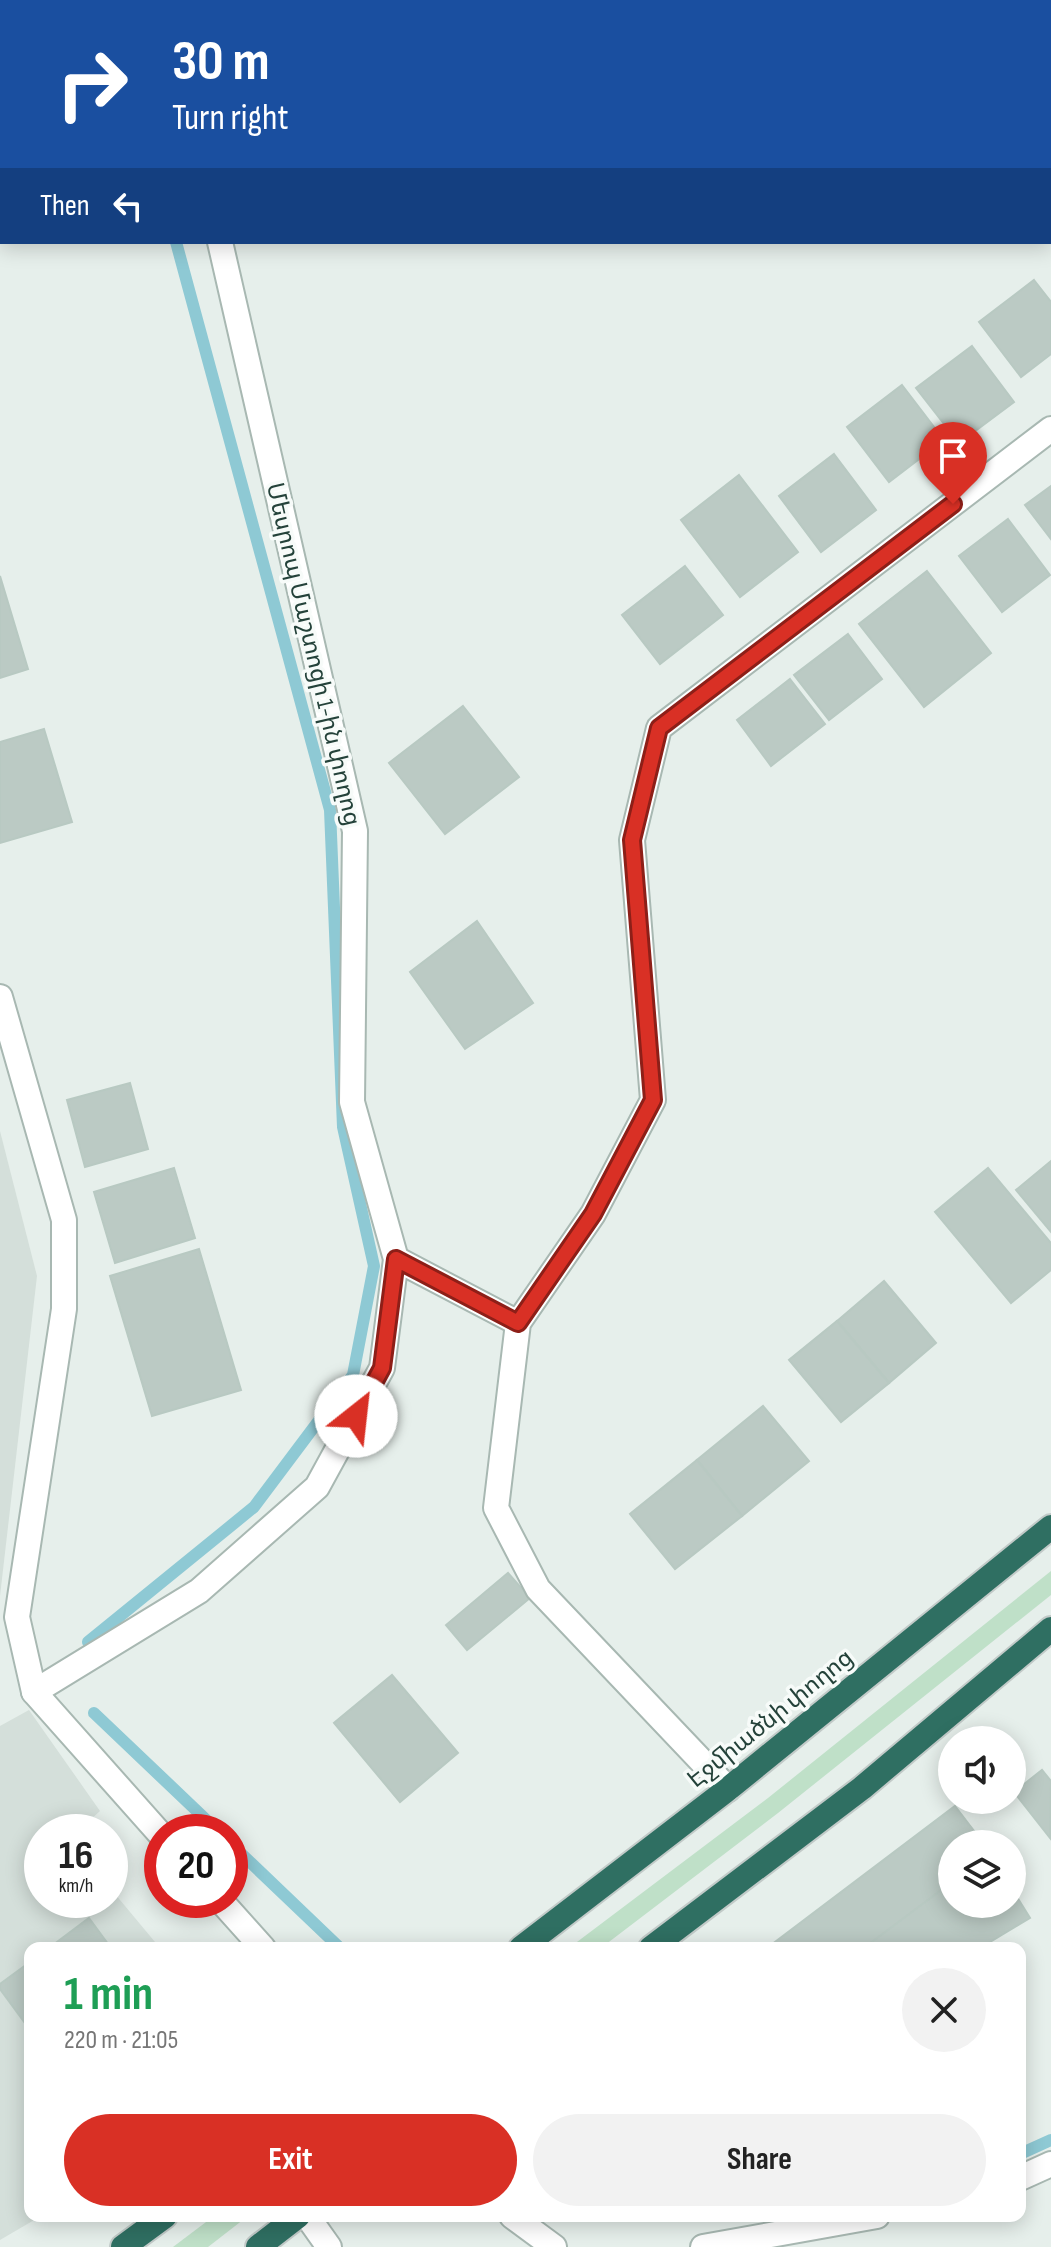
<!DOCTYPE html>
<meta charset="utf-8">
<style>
body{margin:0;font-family:"Sofia Sans Condensed","Noto Sans Armenian",sans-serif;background:#f2f2f2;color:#222;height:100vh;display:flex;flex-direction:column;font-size:30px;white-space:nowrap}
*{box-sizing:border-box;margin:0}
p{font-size:26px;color:#767676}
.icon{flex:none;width:44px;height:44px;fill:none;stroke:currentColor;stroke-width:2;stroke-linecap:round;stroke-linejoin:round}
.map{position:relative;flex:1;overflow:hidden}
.drawer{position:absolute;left:24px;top:1942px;width:1002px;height:280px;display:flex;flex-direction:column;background:#fff;border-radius:16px;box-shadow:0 4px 20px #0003}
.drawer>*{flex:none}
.banner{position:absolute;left:0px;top:0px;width:1052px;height:244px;box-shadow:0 4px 20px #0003;background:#1a4fa0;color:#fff;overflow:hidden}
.tools{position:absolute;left:938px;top:1726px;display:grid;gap:16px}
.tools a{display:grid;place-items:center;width:88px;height:88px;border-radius:50%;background:#fff;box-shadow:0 4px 20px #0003;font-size:40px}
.speed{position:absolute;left:24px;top:1814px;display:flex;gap:16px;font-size:40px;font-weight:700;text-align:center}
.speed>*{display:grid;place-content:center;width:104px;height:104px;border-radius:50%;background:#fff;box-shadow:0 4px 20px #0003;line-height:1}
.speed small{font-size:20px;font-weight:400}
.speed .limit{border:12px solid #d22;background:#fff;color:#111}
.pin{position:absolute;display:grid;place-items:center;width:68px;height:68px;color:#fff;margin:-82px -34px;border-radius:50% 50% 50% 0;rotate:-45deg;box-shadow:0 0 8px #0007}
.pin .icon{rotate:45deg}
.me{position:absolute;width:88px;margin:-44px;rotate:29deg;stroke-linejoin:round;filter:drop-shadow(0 0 6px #0008)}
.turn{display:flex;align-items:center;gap:28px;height:168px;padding:0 40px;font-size:36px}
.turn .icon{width:104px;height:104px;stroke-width:2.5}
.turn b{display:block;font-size:56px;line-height:68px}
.then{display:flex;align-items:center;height:76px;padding:0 40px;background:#0003;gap:16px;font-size:30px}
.round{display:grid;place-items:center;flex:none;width:84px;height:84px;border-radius:42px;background:#f2f2f2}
.overview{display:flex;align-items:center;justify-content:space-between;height:136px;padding:0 40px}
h1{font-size:48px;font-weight:700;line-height:60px;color:#1e9e55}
.button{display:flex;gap:16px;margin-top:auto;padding:16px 40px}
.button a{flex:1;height:92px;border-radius:48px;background:#d93025;color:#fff;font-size:32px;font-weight:700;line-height:92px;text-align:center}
.button a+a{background:#f2f2f2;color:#222}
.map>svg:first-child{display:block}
.built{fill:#d4dfda}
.green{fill:#bfe0c8}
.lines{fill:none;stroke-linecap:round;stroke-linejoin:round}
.stream{stroke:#8ec9d4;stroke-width:12}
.building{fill:#bbcac4;stroke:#b8c9c2;stroke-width:2}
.minor-casing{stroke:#a8b8b2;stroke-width:28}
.highway-casing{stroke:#c2cac8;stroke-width:28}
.minor{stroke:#fff;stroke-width:24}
.highway{stroke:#2f6f62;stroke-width:24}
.route-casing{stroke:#8d1f18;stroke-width:20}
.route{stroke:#d93025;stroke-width:14}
.labels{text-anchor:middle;stroke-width:7;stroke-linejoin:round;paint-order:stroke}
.street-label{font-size:24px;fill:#24423a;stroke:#f7fbf9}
</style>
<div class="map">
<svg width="1051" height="2247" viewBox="0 0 1051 2247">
<rect width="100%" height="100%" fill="#e6efeb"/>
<g class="built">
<path d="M0 1131 37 1276 0 1596Z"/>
<path d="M29 1710 100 1811 77 1832H42V1900H110V1888L160 1948H30V2216H41L0 2240V1726Z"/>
</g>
<g class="green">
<path d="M1051 1571V1595L778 1813 601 1948H569L768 1798Z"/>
<path d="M214 2216H248L208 2247H173Z"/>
</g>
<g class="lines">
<g class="stream">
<path d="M111 0V2"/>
<path d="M88 1642 254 1507 353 1375 374 1266 343 1127 330 810 176 242"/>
<path d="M94 1713 219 1832"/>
<path d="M230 1843 340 1948"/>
<path d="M1020 2154 1051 2140"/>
</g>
</g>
<g class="building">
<path d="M1034 280 1051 302V354L1021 377 979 322Z"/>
<path d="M972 346 1014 402 959 443 916 388Z"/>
<path d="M902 385 944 440 889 482 847 427Z"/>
<path d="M834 454 876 510 821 552 779 496Z"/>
<path d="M739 475 798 552 740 597 681 520Z"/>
<path d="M1051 486V539L1025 505Z"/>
<path d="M1008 519 1050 575 1002 612 959 556Z"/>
<path d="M685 566 723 615 660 664 622 615Z"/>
<path d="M927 571 991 653 924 707 859 624Z"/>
<path d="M0 576 28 669 0 678Z"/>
<path d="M848 634 882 679 829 720 794 675Z"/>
<path d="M790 679 825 724 771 766 737 720Z"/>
<path d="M463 706 519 777 445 834 389 763Z"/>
<path d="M44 729 72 822 0 843V742Z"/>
<path d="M477 921 533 1003 465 1049 410 972Z"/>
<path d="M130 1083 148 1149 85 1167 67 1100Z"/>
<path d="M1051 1161V1232L1016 1190Z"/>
<path d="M174 1168 195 1238 115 1263 94 1192Z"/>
<path d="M988 1168 1051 1243V1270L1011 1303 935 1212Z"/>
<path d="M199 1249 241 1390 152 1416 110 1276Z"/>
<path d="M884 1281 936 1343 889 1383 837 1321Z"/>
<path d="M837 1321 889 1383 841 1422 789 1360Z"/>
<path d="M763 1406 809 1461 742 1516 697 1460Z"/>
<path d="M697 1460 742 1516 675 1569 630 1514Z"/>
<path d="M508 1573 530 1598 467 1650 446 1625Z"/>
<path d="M392 1675 458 1753 400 1802 334 1723Z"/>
<path d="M1042 1770 1051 1781 1050 1838 1014 1792Z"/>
<path d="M955 1806 984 1844H952V1882L864 1948H767Z"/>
<path d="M952 1882V1904H1012V1889L1030 1918 980 1948H864Z"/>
<path d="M89 1918 111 1948H49Z"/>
<path d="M30 1962V2030L0 1989V1984Z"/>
</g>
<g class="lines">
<defs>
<g id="minor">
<path d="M154 0V2"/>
<path d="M0 997 64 1220V1309L17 1617 34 1692 162 1836"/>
<path d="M396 1259 518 1323"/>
<path d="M34 1692 199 1591 317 1487 382 1368 396 1259 352 1102 355 831 220 242"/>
<path d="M728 1789 538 1589 496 1508 518 1323 593 1214 653 1100 632 840 659 728 1051 429"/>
<path d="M220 1900 263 1948"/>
<path d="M1020 2178 1051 2164"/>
<path d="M307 2216 329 2247"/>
<path d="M512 2216 554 2247"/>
<path d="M703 2247 877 2216"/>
</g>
<g id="highway">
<path d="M521 1948 728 1789 1051 1527"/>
<path d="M651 1948 862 1788 1051 1629"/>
<path d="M123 2247 165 2216"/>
<path d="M258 2247 298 2216"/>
</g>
</defs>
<use href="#minor" class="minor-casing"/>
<use href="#highway" class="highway-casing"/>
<use href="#minor" class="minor"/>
<use href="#highway" class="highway"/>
</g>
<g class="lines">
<defs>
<path id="route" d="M356 1416 382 1368 396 1259 518 1323 593 1214 653 1100 632 840 659 728 953 504"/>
</defs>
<use href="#route" class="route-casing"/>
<use href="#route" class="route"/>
</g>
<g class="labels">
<g class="street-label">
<text transform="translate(314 654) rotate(77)" y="8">Մեսրոպ Մաշտոցի 1-ին փողոց</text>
<text transform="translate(770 1718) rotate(-39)" y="8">Էջմիածնի փողոց</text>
</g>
</g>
</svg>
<div class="tools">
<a><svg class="icon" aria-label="sound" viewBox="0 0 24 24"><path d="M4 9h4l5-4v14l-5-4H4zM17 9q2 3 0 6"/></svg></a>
<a><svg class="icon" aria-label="layers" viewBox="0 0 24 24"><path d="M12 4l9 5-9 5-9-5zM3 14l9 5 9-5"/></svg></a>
</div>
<div class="speed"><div>16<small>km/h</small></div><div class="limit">20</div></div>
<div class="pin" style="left:953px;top:504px;background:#d93025"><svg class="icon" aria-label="arrive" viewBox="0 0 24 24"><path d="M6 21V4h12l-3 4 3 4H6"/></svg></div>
<svg class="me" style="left:356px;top:1416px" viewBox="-20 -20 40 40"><circle r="19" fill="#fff"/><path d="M0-13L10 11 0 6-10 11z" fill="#d93025"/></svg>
<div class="banner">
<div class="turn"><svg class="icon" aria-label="right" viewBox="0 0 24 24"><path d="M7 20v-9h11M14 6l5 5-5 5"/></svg><div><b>30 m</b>Turn right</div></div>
<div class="then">Then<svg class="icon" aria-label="left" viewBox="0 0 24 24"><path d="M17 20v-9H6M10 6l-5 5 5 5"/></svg></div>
</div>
<section class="drawer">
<div class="overview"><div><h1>1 min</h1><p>220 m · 21:05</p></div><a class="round"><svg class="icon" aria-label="close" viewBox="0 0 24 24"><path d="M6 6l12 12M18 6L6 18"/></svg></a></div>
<div class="button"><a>Exit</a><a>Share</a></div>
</section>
</div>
